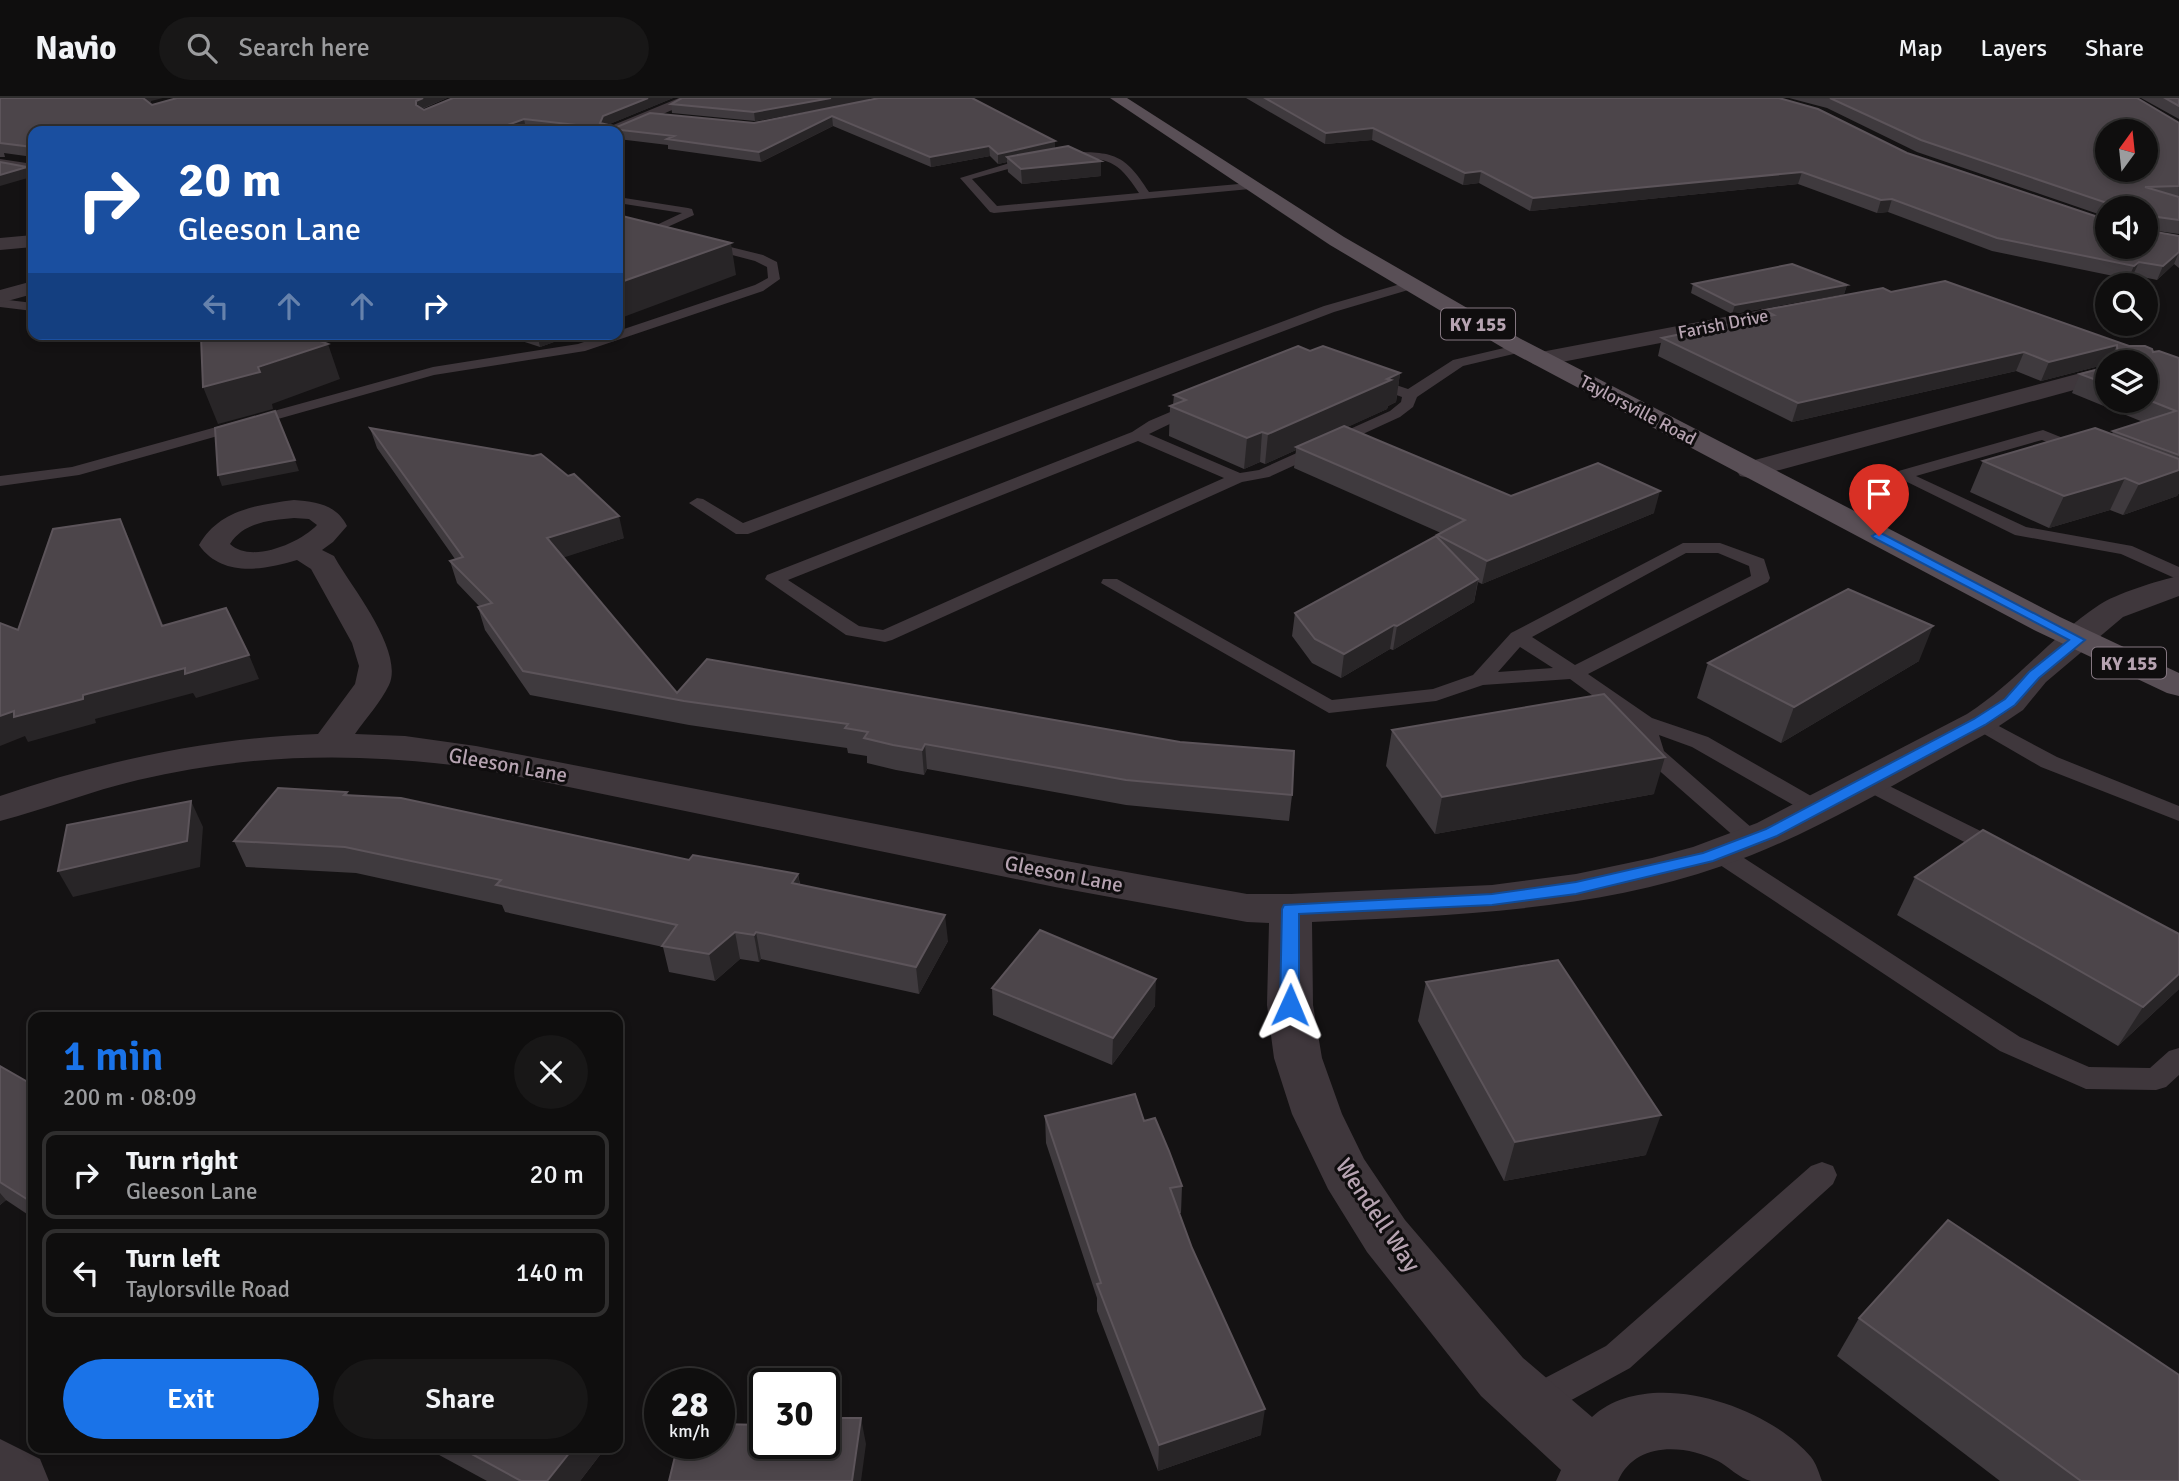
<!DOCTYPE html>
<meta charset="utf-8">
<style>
body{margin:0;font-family:Signika,sans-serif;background:#181717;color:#f1f3f6;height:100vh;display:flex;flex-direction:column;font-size:26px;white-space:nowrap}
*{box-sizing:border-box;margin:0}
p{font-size:23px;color:#9b9c9e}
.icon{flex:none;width:38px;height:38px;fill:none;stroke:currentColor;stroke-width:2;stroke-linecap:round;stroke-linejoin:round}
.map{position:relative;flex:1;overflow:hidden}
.drawer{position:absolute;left:28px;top:914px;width:595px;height:441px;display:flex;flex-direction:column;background:#0f0e0e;border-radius:14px;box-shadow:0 4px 10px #0003,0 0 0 2px #2f2e2e}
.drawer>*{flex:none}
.hud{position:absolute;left:28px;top:28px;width:595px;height:214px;border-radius:14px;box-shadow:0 4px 10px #0003,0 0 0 2px #2f2e2e;background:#1a4fa0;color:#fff;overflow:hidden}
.needle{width:46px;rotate:15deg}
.tools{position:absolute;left:2095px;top:21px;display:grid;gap:14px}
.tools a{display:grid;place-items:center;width:63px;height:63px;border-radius:50%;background:#0f0e0e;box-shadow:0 4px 10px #0003,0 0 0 2px #2f2e2e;font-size:35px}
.speed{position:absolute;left:644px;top:1270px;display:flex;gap:14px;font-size:35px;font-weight:700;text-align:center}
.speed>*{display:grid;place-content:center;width:91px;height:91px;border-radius:50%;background:#0f0e0e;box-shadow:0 4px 10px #0003,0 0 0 2px #2f2e2e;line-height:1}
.speed small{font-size:18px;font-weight:400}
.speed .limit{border:4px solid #111;border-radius:10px;background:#fff;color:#111}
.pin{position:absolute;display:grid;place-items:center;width:60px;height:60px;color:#fff;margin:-72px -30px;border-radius:50% 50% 50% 0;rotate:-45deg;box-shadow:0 0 7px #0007}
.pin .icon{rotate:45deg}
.me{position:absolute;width:77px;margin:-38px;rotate:1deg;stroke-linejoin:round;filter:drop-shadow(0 0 5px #0008)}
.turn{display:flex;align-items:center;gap:24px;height:147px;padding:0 35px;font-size:32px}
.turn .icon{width:91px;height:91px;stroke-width:2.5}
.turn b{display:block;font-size:49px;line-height:60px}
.lanes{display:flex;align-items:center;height:66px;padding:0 35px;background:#0003;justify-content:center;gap:35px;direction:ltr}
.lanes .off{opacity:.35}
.round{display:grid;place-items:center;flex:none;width:74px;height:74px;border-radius:37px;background:#181717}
.overview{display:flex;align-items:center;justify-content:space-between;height:119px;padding:0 35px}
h1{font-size:42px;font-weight:600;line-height:52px;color:#1a73e8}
.action{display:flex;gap:14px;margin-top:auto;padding:14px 35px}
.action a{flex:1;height:80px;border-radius:42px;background:#1a73e8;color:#fff;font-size:28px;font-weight:600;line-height:80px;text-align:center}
.action a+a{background:#181717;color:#f1f3f6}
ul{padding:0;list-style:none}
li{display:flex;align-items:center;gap:21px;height:88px;margin:0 14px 10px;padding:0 21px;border:4px solid #2f2e2e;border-radius:14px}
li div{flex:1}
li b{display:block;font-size:26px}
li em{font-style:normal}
header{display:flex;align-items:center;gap:42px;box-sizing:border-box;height:98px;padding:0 35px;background:#0f0e0e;border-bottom:2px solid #2f2e2e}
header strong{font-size:33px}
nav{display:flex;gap:38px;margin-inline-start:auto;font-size:24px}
.search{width:490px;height:63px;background:#181717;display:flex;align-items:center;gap:18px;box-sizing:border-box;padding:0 24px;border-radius:38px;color:#9b9c9e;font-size:26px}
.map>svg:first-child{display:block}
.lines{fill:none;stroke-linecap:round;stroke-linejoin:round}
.service{fill:#3f373c;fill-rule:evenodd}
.minor{fill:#3f373c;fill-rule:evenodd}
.tertiary{fill:#3f373c;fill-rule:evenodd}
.primary{fill:#594f56;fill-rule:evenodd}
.wall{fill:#3f3a3e}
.shaded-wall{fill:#282527}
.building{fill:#4c454a;stroke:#5c545a;stroke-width:2;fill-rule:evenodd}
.route{fill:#1a73e8;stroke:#114b97;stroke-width:2}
.labels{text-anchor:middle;stroke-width:6;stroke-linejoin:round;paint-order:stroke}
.far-street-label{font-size:18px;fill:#b6a3b1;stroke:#0f0d0e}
.shield{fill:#0f0d0e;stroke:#847680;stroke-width:2}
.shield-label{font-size:19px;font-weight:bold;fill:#b6a3b1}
.street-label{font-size:21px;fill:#b6a3b1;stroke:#0f0d0e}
.near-street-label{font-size:24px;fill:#b6a3b1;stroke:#0f0d0e}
</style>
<header>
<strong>Navio</strong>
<div class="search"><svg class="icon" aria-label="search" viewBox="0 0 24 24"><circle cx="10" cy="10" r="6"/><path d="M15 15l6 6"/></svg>Search here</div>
<nav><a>Map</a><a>Layers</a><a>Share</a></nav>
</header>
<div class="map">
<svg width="2179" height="1383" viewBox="0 0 2179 1383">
<rect width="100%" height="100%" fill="#141213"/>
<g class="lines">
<g class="service">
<path d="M1068 54C1114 54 1124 55 1149 94L1250 85 1255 88 1250 91 994 115 990 114 960 80 1023 61ZM1068 60C1108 60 1117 61 1139 95L997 108 972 81 1023 67Z"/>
<path d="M618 99 688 110 692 111 694 117 652 136 646 133 648 131 682 115 618 105Z"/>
<path d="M702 142 763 157 777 164 780 181 763 193 585 253 434 277 79 377 0 388V378L72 369 433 269 578 246 608 236H618V233L755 187 768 180 767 169 755 163 698 148 696 146Z"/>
<path d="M1411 183 1415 184V190L1334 214 748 436H736L689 405 697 400 703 401 743 425 1324 208Z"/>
<path d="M0 201 33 205V213L0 209Z"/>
<path d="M1521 246 1528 250 1526 253 1463 268 1417 299 1413 309 1400 319 1269 379 1242 384 892 542 885 544 846 537 765 481 767 477 1132 334 1149 323 1196 303 1204 308 1201 311 1149 336 1240 375 1259 372 1390 313 1401 304 1402 299 1365 286 1363 283 1365 280H1375L1408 291 1453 262ZM1138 343 1224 380 883 532 859 528 788 482Z"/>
<path d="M2043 332 2088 350 2090 353 2082 358 2042 342 1916 378 2026 429 2132 448 2179 469V482L2121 456 2015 437 1893 377 1895 374Z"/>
<path d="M1683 445H1720L1764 461 1770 480 1768 484 1588 576 1652 620 1708 639 1825 706 1829 711 1825 716 1817 718 1809 716 1692 649 1659 637 1664 653 1760 737 1764 742 1760 747 1752 750 1744 747 1646 661 1634 628 1570 581 1483 587 1436 603 1329 615 1101 485 1103 481H1117L1332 602 1433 591 1473 577 1511 535ZM1686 455H1718L1749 468 1751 478 1575 567 1532 539ZM1520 549 1553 570 1498 574Z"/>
<path d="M1980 618 2057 659 2179 708V723L2041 669 1972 629 1969 624 1972 619Z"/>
<path d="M1867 677 2009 747 2013 753 2009 759 2001 761 1993 759 1859 689 1856 684 1859 679Z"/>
<path d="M1719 747 1727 749 2020 939 2089 969 2150 970 2169 953 2179 950V977L2166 989 2156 992 2086 991 2000 953 1711 761 1707 755 1711 749Z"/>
<path d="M1822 1064 1833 1068 1837 1077 1833 1086 1630 1270 1544 1317 1532 1322 1520 1317 1514 1305 1520 1293 1606 1248 1811 1068Z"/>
</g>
<g class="minor">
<path d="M0 61 33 66V76L0 71Z"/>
<path d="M33 183V196L0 205V192Z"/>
<path d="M1814 202 1822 204 1825 209 1822 214 1541 268 1533 266 1529 261 1533 256 1541 254Z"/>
<path d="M2107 268V283L1750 380 1740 378 1736 372 1740 366Z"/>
<path d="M294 402C316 404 336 406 347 428L333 444 322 452 334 458 338 465C355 493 404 555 389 587 381 604 366 620 355 636L405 638 476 648 1055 761 1247 796H1291L1492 787 1576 776 1652 760 1693 749 1757 725 1967 616C2015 585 2051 539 2099 507 2115 496 2159 482 2179 478V498L2123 519 2046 584 2023 612 1993 632C1905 679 1816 736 1722 768 1590 814 1450 817 1312 824L1313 907 1322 960 1342 1016 1364 1061 1405 1122 1523 1260 1592 1319C1648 1267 1767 1307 1811 1359 1816 1365 1819 1375 1822 1383 1801 1383 1770 1383 1751 1383 1740 1381 1728 1368 1718 1363 1685 1346 1635 1343 1618 1383H1556L1561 1372 1481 1298 1367 1154 1328 1091 1292 1016 1274 960 1267 907 1269 825 1247 824 1055 789 476 670C360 654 252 655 138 682 91 693 46 711 0 723V698C103 663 209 640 318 636L355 586 359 568 352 545 311 471 297 462C264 472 222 480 199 447 219 412 256 407 294 402ZM294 420 309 421 317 427C300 445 251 466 230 446 244 424 271 422 294 420Z"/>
<path d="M0 1341 40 1361 49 1383H0Z"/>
</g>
<g class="tertiary">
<path d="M679 0H699L618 36V33H604L606 30Z"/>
<path d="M33 137V149L0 152V140Z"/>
</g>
<path class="primary" d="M1110 0H1127L1344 139 1521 241 2060 519 2179 575V598L2167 595 2036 533 1505 251 1330 147Z"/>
</g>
<g class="wall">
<path d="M0 0 151 3 150 5 152 7 177 0H447L422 11 424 12 452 0H673L607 27 617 29 754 25 841 7 755 23 672 15 671 6 870 2 1055 50 1101 78 1022 86 1008 74 1007 64 998 66 990 58 931 69 833 28 761 64 668 51V47L618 41V33H546L526 31 520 33H33V59L4 55 5 59H0Z"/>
<path d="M1246 0H1779L1907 55 2107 149 2146 110H2107V119L1917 54 1827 10 1789 0H2137L2179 25V136L2150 132V133L2179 138V170L2174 166 2157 182 2133 177 2128 181 1992 153 1888 114 1877 115 1798 86 1530 113 1479 85 1463 87 1372 42 1325 46Z"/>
<path d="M2141 0H2179V21Z"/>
<path d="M1693 186 1847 187 1844 196 1732 216 1691 195Z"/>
<path d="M1891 194 2129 248 2179 260V395L2177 398 2123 417 2110 412 2049 430 1970 394 1983 363 2112 336 2113 333 2143 324 2072 295 2080 276 2107 269V303H2146V264H2107V266L2041 283 2016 273 1792 324 1658 258 1662 240 1762 220 1764 212Z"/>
<path d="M500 236H576L540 249Z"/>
<path d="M1310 253 1400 275 1396 304 1388 308 1387 311 1347 329 1511 398 1654 415 1482 486 1478 484 1474 504 1393 552 1390 551 1341 580 1312 565 1292 538 1295 515 1441 435 1294 370 1296 352 1265 366 1260 364 1244 371 1169 338 1170 308 1173 307 1174 297Z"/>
<path d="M370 330 624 440 563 459 677 595 1292 697 1289 723 1126 707 927 671 924 677 896 672 867 665V658L848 655 847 650 689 627 530 597 485 532 478 509 479 508 457 485 450 463 455 461 377 350Z"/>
<path d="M1919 563 1781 645 1697 600 1708 565Z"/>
<path d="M1392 632 1654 696 1435 736 1386 668Z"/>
<path d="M347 694 348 697 689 762 798 776 800 786 948 843 919 896 761 861 759 864 740 861 715 883 669 874 663 849 505 814 502 807 356 775 246 769 234 743Z"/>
<path d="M1915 779 2179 836V891L2118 948 1897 817Z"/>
<path d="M1426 884 1646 1057 1504 1083 1418 923Z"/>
<path d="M992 890 1155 908 1112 967 993 917Z"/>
<path d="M0 968 33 987V1120L6 1102 0 1107Z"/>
<path d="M1045 1018 1144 1023 1182 1088 1181 1115H1179L1261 1337 1158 1373 1097 1213V1200L1046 1045Z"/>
<path d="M1859 1220 2179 1383H2000L1837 1258Z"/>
<path d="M414 1349H606L580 1383H487L430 1352 426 1356Z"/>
</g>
<g class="shaded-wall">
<path d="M143 0H163L151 3 146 9Z"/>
<path d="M423 0H447L418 12 419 16 416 3Z"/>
<path d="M648 0H673L605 28 600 25 603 18Z"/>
<path d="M831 0H870V2L755 23 754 14Z"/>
<path d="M832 18 833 28 761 64 759 54Z"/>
<path d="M524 21 526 31 520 33H491Z"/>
<path d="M1373 30 1372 42 1325 46 1326 35Z"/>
<path d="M1055 43V53L1007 59V64L998 66V56Z"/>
<path d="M989 48 990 58 931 69 930 59Z"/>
<path d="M1101 63V78L1022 86 1021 71Z"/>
<path d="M27 69 31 79 0 88V77Z"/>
<path d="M1481 73 1479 85 1463 87 1465 75Z"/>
<path d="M1802 74 1798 86 1530 113 1533 100Z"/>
<path d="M1892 101 1888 114 1877 115 1881 102Z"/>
<path d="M731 145 736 177 618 221V185Z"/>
<path d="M2179 154 2174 166 2157 182 2163 168Z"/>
<path d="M2139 164 2133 177 2128 181 2134 168Z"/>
<path d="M1847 187 1844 196 1732 216 1735 207Z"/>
<path d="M537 236H576L540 249Z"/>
<path d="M328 246 340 281 272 306 273 311 218 326 203 289Z"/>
<path d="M2117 247 2109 264H2107V266L2041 283 2049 264Z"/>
<path d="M2024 254 2016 273 1792 324 1798 305Z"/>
<path d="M1400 275 1396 304 1388 308 1387 311 1300 351 1296 349V352L1265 366 1268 336Z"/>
<path d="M1262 334 1260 364 1244 371 1247 340Z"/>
<path d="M295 362 299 373 222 388 218 377Z"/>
<path d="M2179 372V395L2177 398 2123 417 2139 386Z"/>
<path d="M2125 380 2110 412 2049 430 2064 398Z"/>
<path d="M1660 393 1654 415 1482 486 1487 463Z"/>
<path d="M619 418 624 440 553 463 547 440Z"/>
<path d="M120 421 130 443 173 552 162 528Z"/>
<path d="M1478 481 1474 504 1393 552 1397 528Z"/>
<path d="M1394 527 1390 551 1341 580 1344 556Z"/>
<path d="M1933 528 1919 563 1781 645 1794 609Z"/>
<path d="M249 557 259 581 196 600 193 595 95 621 96 625 28 644 25 638 0 648V618L14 613 83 597 185 570Z"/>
<path d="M925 646 927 671 924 677 922 652Z"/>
<path d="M1665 659 1654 696 1435 736 1442 699Z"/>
<path d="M191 703 203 729 200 769 73 799 58 773Z"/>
<path d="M798 776 802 803 792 785Z"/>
<path d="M945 817 948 843 919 896 916 869Z"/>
<path d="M735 834 740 861 715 883 709 856Z"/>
<path d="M756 834 761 861 759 864 754 837Z"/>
<path d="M2179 876V891L2118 948 2143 909Z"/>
<path d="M1156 881 1155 908 1112 967 1113 940Z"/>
<path d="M1661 1017 1646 1057 1504 1083 1515 1044Z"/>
<path d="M0 1095 6 1102 0 1107Z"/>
<path d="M1265 1311 1261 1337 1158 1373 1159 1347Z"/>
<path d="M618 1312 623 1326 618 1334Z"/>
<path d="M861 1320 866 1346 861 1383H852Z"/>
<path d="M423 1349H428L430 1352 426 1356Z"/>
<path d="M574 1349H606L580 1383H547Z"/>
</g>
<g class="building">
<path d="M0 0H143L152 7 177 0H423L416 3V7L424 12 453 0H648L603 18 600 25 617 29 650 15 754 25 879 0H972L1055 43 998 56 989 48 930 59 832 18 759 54 667 41 674 38 524 21 491 33H33V49L0 45Z"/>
<path d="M682 0H831L754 14 671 6Z"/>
<path d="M1265 0H1779L1818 11 1907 55 2107 122V149H2146V110H2114L2113 107 1921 42 1830 0H2137L2179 25V88L2145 89 2179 99V122L2150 118V133L2179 138V154L2163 168 2139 164 2134 168 1997 140 1892 101 1881 102 1802 74 1533 100 1481 73 1465 75 1373 30 1326 35ZM2107 33H2146V72H2107Z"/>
<path d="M2165 0H2179V8Z"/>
<path d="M1068 48 1101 63 1021 71 1007 59Z"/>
<path d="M0 64 27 69 0 77Z"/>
<path d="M618 117 731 145 618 185Z"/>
<path d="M1792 166 1847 187 1735 207 1693 186Z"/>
<path d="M1945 183 2129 248H2145L2152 251 2153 254 2159 253 2179 260V357L2113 333 2176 313 2146 301V264H2118L2117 247 2049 264 2024 254 1798 305 1662 240 1774 217 1764 212 1883 190 1891 194Z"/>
<path d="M211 236H302L328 246 258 269 260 274 203 289 201 239Z"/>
<path d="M1298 248 1310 253 1323 248 1400 275 1387 281 1391 282 1268 336 1262 334 1247 340 1170 308 1186 302 1174 297Z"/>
<path d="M2107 269V286L2080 276Z"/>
<path d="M275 313 295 362 218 377 215 330Z"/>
<path d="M1344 328 1511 398 1598 365 1660 393 1487 463 1437 437 1465 422 1296 349Z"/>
<path d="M370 330 533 358 541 356 568 378 574 376 619 418 547 440 677 595 707 561 1180 644 1294 653 1292 697 1126 682 925 646 922 652 893 647 864 640 868 634 845 630 848 626 684 603 523 573 478 509 492 505 450 463 463 459Z"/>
<path d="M2095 330 2179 361V372L2139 386 2125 380 2064 398 1983 363Z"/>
<path d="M120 421 162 528 226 510 249 557 185 576V570L83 597V601L14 619V613L0 618V525L18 532 53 431Z"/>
<path d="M1436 438 1478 481 1397 528 1394 527 1344 556 1315 541 1295 515Z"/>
<path d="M1848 491 1933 528 1794 609 1708 565Z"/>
<path d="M1604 596 1665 659 1442 699 1392 632Z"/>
<path d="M278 690 347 694 344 697 401 700 689 762 693 757 798 776 792 785 945 817 916 869 756 834 754 837 735 834 709 856 662 848 677 827 496 787 501 782 345 749 234 743Z"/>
<path d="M191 703 187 743 58 773 67 727Z"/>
<path d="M1983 732 2179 836V876L2143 909 1915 779Z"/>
<path d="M1040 832 1156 881 1113 940 992 890Z"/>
<path d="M1558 862 1661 1017 1515 1044 1426 884Z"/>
<path d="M0 968 33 987V1105L0 1084Z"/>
<path d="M1135 996 1144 1023 1155 1020 1169 1053 1182 1088 1170 1090 1192 1150 1265 1311 1159 1347 1097 1186 1101 1185 1045 1018Z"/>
<path d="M1948 1122 2179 1277V1383H2081L1859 1220Z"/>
<path d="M824 1320H861L852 1383H669L678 1346H719V1326L765 1327V1346H824Z"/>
<path d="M459 1349H574L547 1383H521Z"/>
</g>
<path class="route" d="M1879 434 2085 542 2039 580 2015 607 1985 627 1777 738 1713 763 1576 796 1492 807 1299 816V907L1296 912H1283L1280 907 1282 811 1284 807 1492 796 1576 784 1703 755 1766 731 1974 621 2005 601 2029 574 2069 542 1874 440 1872 438Z"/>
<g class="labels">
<g class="far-street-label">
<text transform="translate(1723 226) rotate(-11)" y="6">Farish Drive</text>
<text transform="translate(1638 312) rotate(28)" y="6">Taylorsville Road</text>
</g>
<g class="shield">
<rect x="1441" y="210.5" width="74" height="31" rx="5"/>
<rect x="2092" y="549.5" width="74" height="31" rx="5"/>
</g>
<g class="shield-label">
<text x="1478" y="233">KY 155</text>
<text x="2129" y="572">KY 155</text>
</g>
<g class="street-label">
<text transform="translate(508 667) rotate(10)" y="7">Gleeson Lane</text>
<text transform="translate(1064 776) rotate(11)" y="7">Gleeson Lane</text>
</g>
<g class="near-street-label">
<text transform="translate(1378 1117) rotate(56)" y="8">Wendell Way</text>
</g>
</g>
</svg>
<div class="tools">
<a><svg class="needle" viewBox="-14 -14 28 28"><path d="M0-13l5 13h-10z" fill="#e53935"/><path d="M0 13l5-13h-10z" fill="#9b9c9e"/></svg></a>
<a><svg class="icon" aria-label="sound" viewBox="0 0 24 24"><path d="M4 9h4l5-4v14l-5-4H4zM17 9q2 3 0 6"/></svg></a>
<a><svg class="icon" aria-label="search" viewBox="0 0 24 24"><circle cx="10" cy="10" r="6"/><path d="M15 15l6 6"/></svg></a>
<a><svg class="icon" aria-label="layers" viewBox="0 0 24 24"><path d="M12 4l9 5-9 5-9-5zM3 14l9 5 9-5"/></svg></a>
</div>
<div class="speed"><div>28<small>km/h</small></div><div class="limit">30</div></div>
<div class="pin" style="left:1879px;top:438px;background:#d93025"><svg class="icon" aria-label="arrive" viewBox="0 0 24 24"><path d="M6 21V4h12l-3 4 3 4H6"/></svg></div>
<svg class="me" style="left:1290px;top:907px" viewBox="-20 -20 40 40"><path d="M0-17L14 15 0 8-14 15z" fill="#1a73e8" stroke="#fff" stroke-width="4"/></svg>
<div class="hud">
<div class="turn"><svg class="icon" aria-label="right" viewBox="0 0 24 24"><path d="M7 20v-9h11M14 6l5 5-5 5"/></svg><div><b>20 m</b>Gleeson Lane</div></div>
<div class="lanes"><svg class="icon off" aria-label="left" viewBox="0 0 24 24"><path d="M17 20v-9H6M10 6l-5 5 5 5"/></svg><svg class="icon off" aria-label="ahead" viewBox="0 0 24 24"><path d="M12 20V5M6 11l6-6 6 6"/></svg><svg class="icon off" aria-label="ahead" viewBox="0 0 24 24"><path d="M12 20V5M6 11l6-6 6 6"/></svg><svg class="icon" aria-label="right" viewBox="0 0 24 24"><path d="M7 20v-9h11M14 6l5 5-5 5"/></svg></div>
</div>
<section class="drawer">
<div class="overview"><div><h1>1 min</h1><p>200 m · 08:09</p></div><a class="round"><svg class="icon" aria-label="close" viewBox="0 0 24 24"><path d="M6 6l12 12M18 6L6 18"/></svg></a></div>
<ul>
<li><svg class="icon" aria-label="right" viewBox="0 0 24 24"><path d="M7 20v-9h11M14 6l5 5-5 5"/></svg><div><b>Turn right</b><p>Gleeson Lane</p></div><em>20 m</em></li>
<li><svg class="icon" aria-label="left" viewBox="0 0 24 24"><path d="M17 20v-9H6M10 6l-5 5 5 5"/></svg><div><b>Turn left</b><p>Taylorsville Road</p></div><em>140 m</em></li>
</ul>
<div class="action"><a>Exit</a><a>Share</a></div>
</section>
</div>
